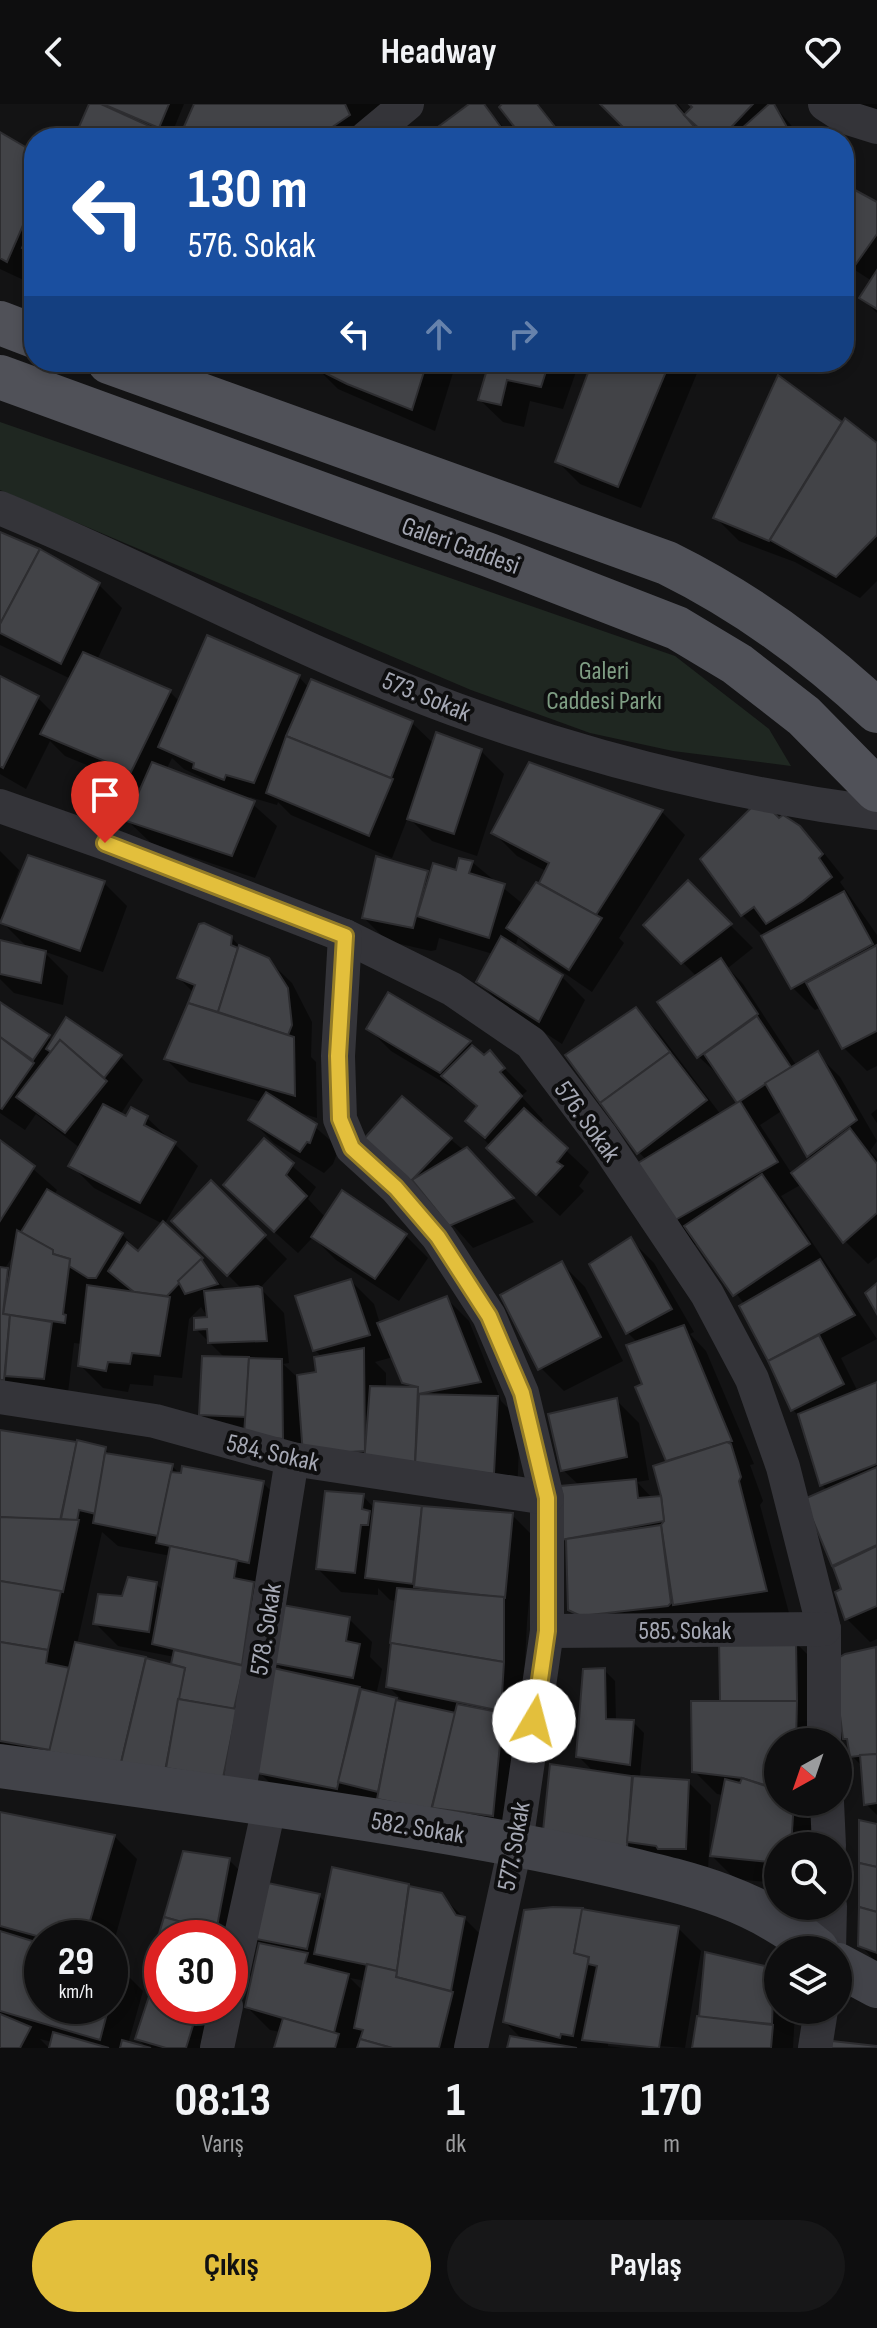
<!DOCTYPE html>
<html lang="tr">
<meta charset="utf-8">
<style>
body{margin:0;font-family:"Sofia Sans Condensed",sans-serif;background:#171718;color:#f1f3f6;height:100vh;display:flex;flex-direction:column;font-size:30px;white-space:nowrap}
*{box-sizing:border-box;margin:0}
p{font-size:26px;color:#9b9c9e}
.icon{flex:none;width:44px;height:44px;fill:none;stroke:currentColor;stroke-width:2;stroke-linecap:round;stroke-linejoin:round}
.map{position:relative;height:1944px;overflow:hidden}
.side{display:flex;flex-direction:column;background:#0e0e0f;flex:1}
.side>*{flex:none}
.guide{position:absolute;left:24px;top:24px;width:830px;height:244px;border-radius:32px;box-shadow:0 4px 12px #0003,0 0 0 2px #2e2e2f;background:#1a4fa0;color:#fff;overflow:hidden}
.needle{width:52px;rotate:220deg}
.tools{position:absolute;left:764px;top:1624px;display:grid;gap:16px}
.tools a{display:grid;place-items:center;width:88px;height:88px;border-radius:50%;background:#0e0e0f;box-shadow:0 4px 12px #0003,0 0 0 2px #2e2e2f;font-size:40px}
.speed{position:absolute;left:24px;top:1816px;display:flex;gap:16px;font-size:40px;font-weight:700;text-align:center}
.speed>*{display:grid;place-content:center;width:104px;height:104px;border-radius:50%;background:#0e0e0f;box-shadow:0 4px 12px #0003,0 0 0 2px #2e2e2f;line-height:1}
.speed small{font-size:20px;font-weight:400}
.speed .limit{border:12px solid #d22;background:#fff;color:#111}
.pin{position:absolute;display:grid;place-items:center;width:68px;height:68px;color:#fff;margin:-82px -34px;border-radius:50% 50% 50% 0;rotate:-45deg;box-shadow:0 0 8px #0007}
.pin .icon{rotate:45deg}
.me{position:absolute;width:88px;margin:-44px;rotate:8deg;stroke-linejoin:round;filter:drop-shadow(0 0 6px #0008)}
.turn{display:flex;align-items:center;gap:28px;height:168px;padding:0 32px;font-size:36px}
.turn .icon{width:104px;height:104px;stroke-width:2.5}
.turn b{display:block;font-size:56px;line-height:68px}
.lanes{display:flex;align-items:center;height:76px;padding:0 32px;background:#0003;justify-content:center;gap:40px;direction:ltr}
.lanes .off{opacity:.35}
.eta{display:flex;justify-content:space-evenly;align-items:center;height:136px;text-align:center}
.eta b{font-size:48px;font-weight:700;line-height:56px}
.button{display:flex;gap:16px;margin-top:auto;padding:16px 32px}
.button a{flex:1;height:92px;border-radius:48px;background:#e3bf3c;color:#111;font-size:32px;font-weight:700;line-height:92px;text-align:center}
.button a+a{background:#171718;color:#f1f3f6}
header{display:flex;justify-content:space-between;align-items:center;height:104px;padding:0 32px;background:#0e0e0f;font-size:36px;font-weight:700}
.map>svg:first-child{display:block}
.green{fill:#1f2721}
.shadow{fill:#0007;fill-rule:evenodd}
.building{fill:#424347;stroke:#2d2d30;stroke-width:2}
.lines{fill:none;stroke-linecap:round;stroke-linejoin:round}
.street{stroke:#343439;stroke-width:34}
.secondary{stroke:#424349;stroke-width:44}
.primary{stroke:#505158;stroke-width:44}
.route-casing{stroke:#947c27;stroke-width:20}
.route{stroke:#e3bf3c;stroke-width:14}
.labels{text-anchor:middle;stroke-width:8;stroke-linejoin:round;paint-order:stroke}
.street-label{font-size:26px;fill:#a5a8b4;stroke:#0e0e0f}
.park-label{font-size:26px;fill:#7e9d83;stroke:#0e0e0f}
</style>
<header><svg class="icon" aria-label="back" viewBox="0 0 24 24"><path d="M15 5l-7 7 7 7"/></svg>Headway<svg class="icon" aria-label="heart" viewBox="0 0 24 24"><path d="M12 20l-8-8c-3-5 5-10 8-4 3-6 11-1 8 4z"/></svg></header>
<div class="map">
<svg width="877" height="1944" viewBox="0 0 877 1944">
<rect width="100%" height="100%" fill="#131314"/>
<path class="green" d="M0 318 675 552 769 625 791 662 673 647 590 629 471 586 0 386Z"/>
<g class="shadow">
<path d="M91 0H184L170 34 159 29 164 34H80L78 32Z"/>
<path d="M197 0H383L371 34H183Z"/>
<path d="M473 0H483L513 34H426Z"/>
<path d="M505 0H538L566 34H525Z"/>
<path d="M603 0H678L687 11 694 3 691 0H773L802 34H637Z"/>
<path d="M845 0H877V15Z"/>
<path d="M0 30 34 50V171L30 179 0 165Z"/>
<path d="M844 82 877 100V209L861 193 872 177 844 159Z"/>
<path d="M318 258H456V259L435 327 338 285 315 262Z"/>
<path d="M495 258H570L577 265 563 305 530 297 524 323 503 318 480 296Z"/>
<path d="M594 258H696L700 262 641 404 580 380 557 357Z"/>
<path d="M779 274 843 321 877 342V477L860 494 795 458 739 437 716 414Z"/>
<path d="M0 430 99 481 122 504 97 556 170 588 180 598 299 573 309 584 412 619 434 640 481 647 504 670 477 752 432 737 408 713 392 754 291 711 278 698 277 701 250 693 248 696 277 722 255 774 151 739 128 717 142 684 65 652 50 637 26 685 0 670V574L38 594 53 609 71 575 0 541ZM172 654 184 665 207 676 216 684 166 666Z"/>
<path d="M530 661 662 708 685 731 619 834 624 839 592 888 532 847 518 834 515 843 562 873 585 896 562 940 502 901 479 878 493 850 439 834 436 846 431 847 387 837 364 814 427 769 430 773 458 768 472 758 524 801 546 767 517 752 494 729Z"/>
<path d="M779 717 799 724 823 748 844 774 840 778 877 831V962L867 967 844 944 821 903 815 906 793 884 765 834 742 811 703 755Z"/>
<path d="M0 747 19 766 3 807 104 779 127 802 103 868 43 847 68 872 63 901 14 889 0 875V838L30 846 0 816Z"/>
<path d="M688 779 753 844 728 864 743 880 796 961 817 950 840 973 877 1037 870 1047 877 1055V1153L868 1160 845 1137 802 1080 781 1092 877 1235 841 1254 858 1288 877 1281V1535L870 1538 847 1515 844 1487 806 1396 828 1387 822 1381 802 1315 793 1306 741 1203 745 1201 698 1139 695 1141 672 1118 646 1056 639 1048 636 906 659 929 721 1011 740 999 723 975 699 953 660 898 697 873 646 821ZM783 1006 812 1056 792 1070 760 1021Z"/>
<path d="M231 833 243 846 268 856 292 879 312 918 311 953 316 958 317 1014 298 1008 339 1044 333 1060 324 1069 274 1039 251 1016 262 998 189 978 166 955 194 889 179 874Z"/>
<path d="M388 891 470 939 485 953 489 949 527 987 521 992 543 1016 539 1021 589 1068 579 1082 584 1087 560 1112 512 1067 468 1017 478 1004 461 989 391 947 368 924Z"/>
<path d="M0 900 53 937 67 915 121 953 143 976 120 1011 147 1014 198 1062 164 1121 228 1188 244 1187 174 1117 211 1079 287 1155 260 1184 284 1209 289 1259 283 1260 297 1273 319 1270 323 1254 315 1246 351 1177 374 1200 380 1220 446 1194 469 1217 501 1297 520 1316 517 1392 224 1334 201 1311 226 1255 196 1225 209 1215 201 1203 189 1215 182 1274 154 1271 153 1282 130 1280 128 1288 103 1284 80 1261 82 1240 74 1239 67 1297 0 1294V1036L57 1086 54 1091 122 1130 139 1148 163 1120 94 1084 71 1061 80 1044 36 1010 25 1026 0 1009ZM12 1153 10 1166H4ZM393 1253 404 1278 411 1285 386 1284V1269L375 1258Z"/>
<path d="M402 995 490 1068 534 1118 473 1144 423 1087 389 1058Z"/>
<path d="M877 1005V1019L871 1010Z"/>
<path d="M264 1037 316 1083 308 1095 326 1114 405 1131 428 1154 399 1197 336 1156 313 1133 298 1149 248 1104Z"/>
<path d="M631 1136 654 1159 694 1228 690 1230 706 1247 754 1360 750 1361 763 1397 760 1401 789 1509 593 1528 569 1505 568 1440 563 1435 580 1382 563 1366 616 1296 639 1319 649 1376 637 1378 653 1395 661 1394 669 1359 637 1284 644 1281 638 1239 627 1228Z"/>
<path d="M562 1160 585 1183 623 1257 564 1287 541 1264Z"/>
<path d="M0 1328 105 1345 112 1352 172 1362 183 1373 263 1379 286 1402 272 1480 249 1476 264 1491 246 1696 0 1654ZM102 1428 118 1442 171 1452 164 1488 156 1480 124 1495 95 1519 118 1542 175 1553 172 1563 77 1540Z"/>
<path d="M363 1392 375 1405 376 1399 512 1411 535 1434 527 1518 516 1734 282 1691 259 1668 286 1569 274 1558 349 1515 372 1538 370 1553 382 1565 376 1591 404 1598 388 1582 397 1497 390 1496 378 1484V1491L341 1488 318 1465Z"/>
<path d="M795 1538 818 1561V1638H778V1698H816L814 1742H778V1779L735 1775 712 1752 724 1691 717 1690 694 1667 722 1599Z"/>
<path d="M875 1545 877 1547V1711L866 1700 863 1663 852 1652 845 1634Z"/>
<path d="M604 1566 615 1577 616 1617 633 1618 644 1629 640 1672 688 1678 711 1701 708 1767 568 1750 593 1667 578 1652Z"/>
<path d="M0 1712 69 1721 114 1732 137 1755 110 1852V1834H42V1902H110V1861L120 1864 143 1887 128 1940 144 1944H51L52 1938 40 1935 49 1944H0Z"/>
<path d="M877 1721V1859L860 1841Z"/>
<path d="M184 1749 229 1756 252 1779 230 1834H162V1902H230L216 1944H147L137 1934 156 1876 150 1869Z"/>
<path d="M334 1766 441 1791 487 1837 468 1944H276L281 1928 270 1926 247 1903 261 1841 253 1833 319 1792 327 1800ZM350 1874 366 1877 364 1888Z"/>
<path d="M526 1808 678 1824 701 1847 685 1944 608 1938V1942L623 1944H510L524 1937 505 1918Z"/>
<path d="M773 1866 778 1870V1906H795L793 1944H695Z"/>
</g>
<g class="building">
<path d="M89 0H101L158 26 155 34 75 32Z"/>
<path d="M103 0H169L159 24Z"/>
<path d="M194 0H345L350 11 316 34H179Z"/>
<path d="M469 0H484L509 34H423Z"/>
<path d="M502 0H537L564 34H523L499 3Z"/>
<path d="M600 0H675L698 27 688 34H634Z"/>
<path d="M689 0H753L721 34H710L684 11 692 3Z"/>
<path d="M769 0H774L793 34H731Z"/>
<path d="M0 28 34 48V96L7 158 0 154Z"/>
<path d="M844 80 877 98V130L856 160 844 152Z"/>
<path d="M34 116V149L22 144Z"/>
<path d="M877 166V205L859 194Z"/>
<path d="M315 258H427L412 306 347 280 313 263Z"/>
<path d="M495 258H549L541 283 507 276 501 301 478 296 488 262 493 263Z"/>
<path d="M592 258H670L618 383 555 358Z"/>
<path d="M778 271 842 318 769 437 713 414Z"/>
<path d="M845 314 877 339V431L836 473 770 436Z"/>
<path d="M0 428 40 445 0 520Z"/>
<path d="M40 445 100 479 61 560 0 529V520Z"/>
<path d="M207 531 300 571 254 679 226 671 224 676 193 664 194 659 158 643Z"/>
<path d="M83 548 171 586 131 668 40 630Z"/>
<path d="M0 572 39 592 3 664 0 662Z"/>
<path d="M311 575 413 617 391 674 286 632Z"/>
<path d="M436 628 482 645 454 730 407 715Z"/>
<path d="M286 632 393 675 369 732 266 689Z"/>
<path d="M152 658 255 697 232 752 126 717Z"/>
<path d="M529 658 663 706 596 811 539 779 549 759 491 729Z"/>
<path d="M760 695 779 714 783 711 800 722 823 750 819 754 832 773 803 797 766 820 754 803 741 812 700 755Z"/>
<path d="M28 751 105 777 80 847 0 819Z"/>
<path d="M376 752 428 767 413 824 362 814Z"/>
<path d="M459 754 473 757 469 769 505 780 489 834 417 812 433 759 456 766Z"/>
<path d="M688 776 732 820 681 860 643 821Z"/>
<path d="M536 778 602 814 569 866 506 824Z"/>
<path d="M844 787 873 840 791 885 761 832Z"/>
<path d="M204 819 232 832 231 841 238 844 218 908 188 899 195 881 177 874 199 820Z"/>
<path d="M501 832 563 871 539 918 476 878Z"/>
<path d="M0 836 46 847 41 879 0 870Z"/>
<path d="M239 841 269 854 288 884 292 921 288 931 218 908Z"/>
<path d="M877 841V927L842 945 806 879Z"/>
<path d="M721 854 758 910 697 954 657 898Z"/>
<path d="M388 888 471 937 440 969 366 925Z"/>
<path d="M0 898 50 931 33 956 0 933Z"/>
<path d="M188 899 294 933 295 992 164 955Z"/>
<path d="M636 903 670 948 600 999 565 951Z"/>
<path d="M757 912 791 963 737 999 704 950Z"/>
<path d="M66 913 122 951 104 974 60 936 51 948 46 945Z"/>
<path d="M0 933 34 959 2 1005 0 1004Z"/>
<path d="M60 936 107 977 65 1029 16 993Z"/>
<path d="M472 941 484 951 490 946 505 964 500 968 522 992 485 1034 465 1017 477 1002 441 972Z"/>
<path d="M818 947 857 1016 807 1053 765 979Z"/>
<path d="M670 948 707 996 637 1050 600 999Z"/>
<path d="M266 988 317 1020 310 1039 307 1038 300 1048 248 1016Z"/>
<path d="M402 992 452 1034 411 1077 363 1036Z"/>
<path d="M740 997 778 1058 670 1119 638 1059Z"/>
<path d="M103 1000 126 1012 131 1003 148 1012 144 1021 176 1038 140 1099 68 1062Z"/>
<path d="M524 1004 568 1044 557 1058 563 1062 536 1091 486 1044Z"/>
<path d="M850 1024 877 1060V1109L843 1139 791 1069Z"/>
<path d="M264 1034 294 1059 286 1071 307 1092 274 1128 223 1081Z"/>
<path d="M0 1036 35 1062 0 1117Z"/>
<path d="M467 1043 514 1094 449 1122 412 1076Z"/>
<path d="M762 1070 810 1140 733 1192 684 1122Z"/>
<path d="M211 1076 266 1131 227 1172 171 1117Z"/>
<path d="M47 1085 123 1129 96 1174H88L69 1162 70 1155 53 1150V1146L21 1128Z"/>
<path d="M342 1086 407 1130 375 1175 311 1133Z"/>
<path d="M163 1117 203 1154 167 1192 134 1188 108 1167 127 1138 138 1147Z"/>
<path d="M17 1126 53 1146V1150L70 1155 63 1210 66 1211 65 1219 3 1210Z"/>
<path d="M631 1133 672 1205 626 1230 589 1160Z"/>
<path d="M201 1155 218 1180 185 1190 178 1177Z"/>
<path d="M820 1155 855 1211 768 1257 739 1202Z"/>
<path d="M562 1157 601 1233 538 1266 500 1191Z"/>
<path d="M0 1163 8 1164 3 1210 10 1211 4 1276H0Z"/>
<path d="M351 1175 370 1231 313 1247 295 1192Z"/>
<path d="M877 1179V1210L865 1189Z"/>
<path d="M87 1181 170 1193 160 1252 132 1249 130 1260 108 1258 106 1267 78 1262Z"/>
<path d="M258 1182 262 1184 267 1237 208 1239 207 1225 194 1226V1214L207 1213 204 1187Z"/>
<path d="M447 1192 481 1278 418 1290V1283L402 1279 377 1219Z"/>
<path d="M10 1211 52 1218 44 1275 5 1272Z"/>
<path d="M684 1221 732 1337 666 1357 635 1283 642 1280 626 1241Z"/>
<path d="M819 1231 844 1280 791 1307 768 1257Z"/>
<path d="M364 1244 365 1347 303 1351 297 1271 316 1268 314 1253Z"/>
<path d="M202 1252 249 1253 246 1313 199 1311Z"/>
<path d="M249 1254 282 1255 283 1335 244 1331Z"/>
<path d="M877 1278V1360L820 1382 798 1310Z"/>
<path d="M370 1282 418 1283 415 1361 364 1359Z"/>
<path d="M419 1290 498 1292 494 1370 415 1361Z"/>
<path d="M617 1294 627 1353 561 1367 548 1310Z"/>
<path d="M0 1326 77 1338 60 1417 0 1413Z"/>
<path d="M77 1336 106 1343 96 1410 79 1406 77 1417 61 1415Z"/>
<path d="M727 1338 731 1340 741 1373 739 1377 767 1487 673 1501 661 1421 664 1417 661 1392 653 1362Z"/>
<path d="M105 1349 173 1360 158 1432 93 1419Z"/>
<path d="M182 1362 264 1377 249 1459 156 1439 171 1368 181 1369Z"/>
<path d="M877 1363V1441L832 1462 804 1395Z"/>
<path d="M636 1375 638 1394 661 1392 664 1417 561 1436 560 1382Z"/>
<path d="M325 1387 364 1390 362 1405 370 1407 368 1421H361L355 1469 316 1465Z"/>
<path d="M374 1397 422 1402 413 1480 365 1474Z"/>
<path d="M422 1402 513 1409 505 1494 414 1483Z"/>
<path d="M0 1413 79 1416 63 1488 0 1477Z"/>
<path d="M661 1421 671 1499 668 1502 581 1512 568 1506 566 1435Z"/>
<path d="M170 1442 237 1456 234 1474 254 1478 242 1561 152 1540Z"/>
<path d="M877 1442V1502L845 1516 835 1488 841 1485 833 1463Z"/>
<path d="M128 1473 157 1478 149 1528 93 1520 98 1490 122 1492Z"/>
<path d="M0 1477 61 1487 48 1546 0 1538Z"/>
<path d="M397 1484 504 1493V1558L390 1539Z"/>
<path d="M277 1500 350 1513 346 1537 360 1540 353 1574 272 1559Z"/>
<path d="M719 1536H796L797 1597H720Z"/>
<path d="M0 1538 48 1546 46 1559 70 1564 50 1646 0 1637Z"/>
<path d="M75 1538 146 1553 121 1659 49 1648Z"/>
<path d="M391 1539 504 1558 501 1607 386 1583Z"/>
<path d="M876 1543 877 1650 850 1653 847 1635H843L833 1557 845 1550Z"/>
<path d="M174 1546 244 1562 234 1605 178 1595 185 1564 171 1560Z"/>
<path d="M146 1554 185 1564 165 1667 121 1659Z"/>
<path d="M273 1564 360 1583 337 1685 257 1669Z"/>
<path d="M605 1564 606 1615 634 1616 630 1661 576 1653 583 1565Z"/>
<path d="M361 1585 397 1594 378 1688 338 1678Z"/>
<path d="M178 1595 237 1605 223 1674 166 1664Z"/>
<path d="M396 1596 456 1609 431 1706 377 1695Z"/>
<path d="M691 1597H797L796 1638H778V1685L742 1674 692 1668Z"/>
<path d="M457 1600 503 1609 493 1712 432 1704Z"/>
<path d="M877 1650V1699L864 1701 860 1651Z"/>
<path d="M550 1660 632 1672 627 1744 543 1727Z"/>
<path d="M633 1672 689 1676 686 1745H658L656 1742 627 1738Z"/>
<path d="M742 1674 778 1686V1698H794L791 1742H778V1759L710 1752 725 1675 740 1679Z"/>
<path d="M0 1708 115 1731 85 1834H44L0 1822Z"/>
<path d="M859 1716 877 1720V1763L859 1759Z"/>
<path d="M183 1747 230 1754 216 1828 164 1813Z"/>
<path d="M859 1759 877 1763V1808L859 1803Z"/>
<path d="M332 1763 409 1780 397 1867 314 1850Z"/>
<path d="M263 1778 320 1790 307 1845 251 1834Z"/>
<path d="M409 1782 442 1789 456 1811 465 1813 451 1887 396 1873Z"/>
<path d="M553 1803 583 1804 574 1849 589 1853 573 1932 561 1930 560 1934 503 1918 524 1806Z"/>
<path d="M859 1803 877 1808V1849L858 1842Z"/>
<path d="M582 1805 679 1822 659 1944 582 1936 597 1862 588 1860 589 1853 574 1849Z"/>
<path d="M164 1813 217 1828 216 1834H162V1874L147 1870Z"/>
<path d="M0 1827 42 1840V1902H109L100 1936 0 1907Z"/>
<path d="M259 1839 308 1849 305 1859 349 1870 334 1929 245 1903Z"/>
<path d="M705 1848 774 1864 772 1920 699 1913Z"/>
<path d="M110 1859 121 1862 110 1900Z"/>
<path d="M367 1860 397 1867 396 1873 453 1888 439 1944H392L360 1935 363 1926 354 1924Z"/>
<path d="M155 1874 162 1877V1902H199L186 1944H166L135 1935Z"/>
<path d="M0 1910 31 1923 20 1944H0Z"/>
<path d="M697 1912 773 1921 771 1944H692Z"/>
<path d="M283 1914 339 1930 335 1944H274Z"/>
<path d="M53 1928 109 1944H49Z"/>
<path d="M510 1932 577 1944H507Z"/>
<path d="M360 1935 392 1944H357Z"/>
<path d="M122 1936 151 1944H120Z"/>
<path d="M832 1937 877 1942V1944H831Z"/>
</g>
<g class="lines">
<g class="street">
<path d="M825 0 845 13 877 23"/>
<path d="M366 34 407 0"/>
<path d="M0 404C153 467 299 548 454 605 591 655 733 690 877 709"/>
<path d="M0 702 105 739 345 832 452 885 531 939 601 1032 707 1190 752 1275 783 1363 824 1525V1638"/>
<path d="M345 832 338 952 340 1015 352 1044 396 1084 438 1133 489 1212 522 1289 547 1394V1527L516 1739 471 1944"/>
<path d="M0 1293 155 1317 292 1355 547 1394"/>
<path d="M547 1527 824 1525"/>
<path d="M238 1694 292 1355"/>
<path d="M827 1698 829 1742"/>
<path d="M829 1846 830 1802"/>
<path d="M230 1882 270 1699"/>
<path d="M217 1944 226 1902"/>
<path d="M815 1944 821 1906"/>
</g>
<g class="secondary">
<path d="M0 1662C131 1680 261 1698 391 1719 466 1731 539 1744 612 1761 688 1779 757 1794 817 1846"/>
<path d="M838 1861 877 1882"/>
</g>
<g class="primary">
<path d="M0 219 34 232"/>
<path d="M109 258 667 459C746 498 813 547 877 607"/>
<path d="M0 273 489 451 677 524 737 560 804 612 877 686"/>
</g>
</g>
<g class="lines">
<defs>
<path id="route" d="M105 739 345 832 338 952 340 1015 352 1044 396 1084 438 1133 489 1212 522 1289 547 1394V1527L534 1617"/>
</defs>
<use href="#route" class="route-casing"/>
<use href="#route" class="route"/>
</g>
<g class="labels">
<g class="street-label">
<text transform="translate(461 441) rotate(20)" y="9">Galeri Caddesi</text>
<text transform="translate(427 592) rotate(22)" y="9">573. Sokak</text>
<text transform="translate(588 1017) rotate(54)" y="9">576. Sokak</text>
<text transform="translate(273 1348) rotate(13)" y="9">584. Sokak</text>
<text transform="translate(265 1525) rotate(-81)" y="9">578. Sokak</text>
<text x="685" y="1535">585. Sokak</text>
<text transform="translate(418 1723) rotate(9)" y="9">582. Sokak</text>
<text transform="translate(513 1742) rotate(-80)" y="9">577. Sokak</text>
</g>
<g class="park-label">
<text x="604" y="575">Galeri<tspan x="604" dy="30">Caddesi Parkı</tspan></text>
</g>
</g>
</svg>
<div class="tools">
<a><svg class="needle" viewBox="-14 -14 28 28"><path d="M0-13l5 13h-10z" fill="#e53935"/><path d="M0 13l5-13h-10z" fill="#9b9c9e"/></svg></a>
<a><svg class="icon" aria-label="search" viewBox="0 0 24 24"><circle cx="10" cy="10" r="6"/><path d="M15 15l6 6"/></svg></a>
<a><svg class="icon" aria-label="layers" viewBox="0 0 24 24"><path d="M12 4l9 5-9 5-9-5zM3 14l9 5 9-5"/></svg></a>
</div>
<div class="speed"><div>29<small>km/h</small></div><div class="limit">30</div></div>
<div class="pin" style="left:105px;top:739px;background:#d93025"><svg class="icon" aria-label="arrive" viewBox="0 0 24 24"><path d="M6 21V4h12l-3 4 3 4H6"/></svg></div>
<svg class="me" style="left:534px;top:1617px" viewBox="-20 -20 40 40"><circle r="19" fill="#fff"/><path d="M0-13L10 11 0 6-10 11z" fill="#e3bf3c"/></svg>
<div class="guide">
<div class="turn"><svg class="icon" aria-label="left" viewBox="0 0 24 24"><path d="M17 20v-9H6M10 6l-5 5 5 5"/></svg><div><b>130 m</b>576. Sokak</div></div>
<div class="lanes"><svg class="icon" aria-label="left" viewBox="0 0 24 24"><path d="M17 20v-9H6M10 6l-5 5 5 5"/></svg><svg class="icon off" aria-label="ahead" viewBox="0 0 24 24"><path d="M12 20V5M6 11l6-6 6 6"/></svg><svg class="icon off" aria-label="right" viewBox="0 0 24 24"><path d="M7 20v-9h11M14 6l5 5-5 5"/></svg></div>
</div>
</div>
<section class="side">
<div class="eta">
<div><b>08:13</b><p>Varış</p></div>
<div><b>1</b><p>dk</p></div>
<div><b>170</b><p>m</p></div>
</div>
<div class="button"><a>Çıkış</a><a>Paylaş</a></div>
</section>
